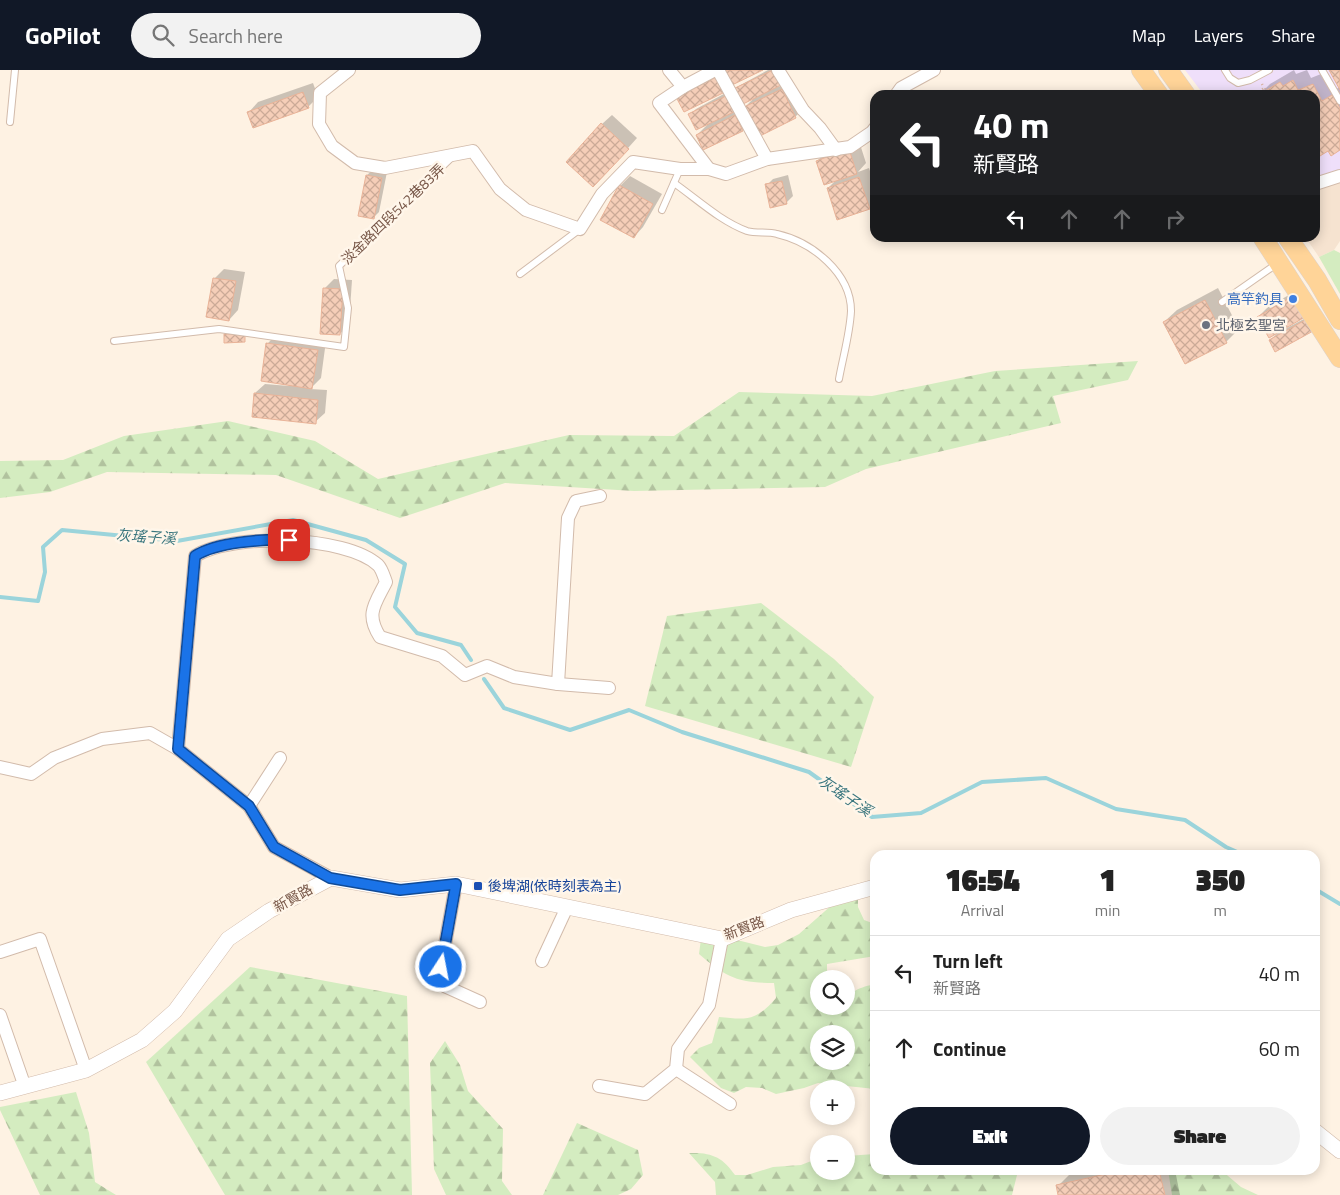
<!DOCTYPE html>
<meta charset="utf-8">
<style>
body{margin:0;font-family:"Titillium Web","Noto Sans TC",sans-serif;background:#f2f2f2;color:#222;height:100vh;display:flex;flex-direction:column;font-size:19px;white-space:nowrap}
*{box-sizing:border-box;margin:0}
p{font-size:16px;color:#767676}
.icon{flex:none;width:28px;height:28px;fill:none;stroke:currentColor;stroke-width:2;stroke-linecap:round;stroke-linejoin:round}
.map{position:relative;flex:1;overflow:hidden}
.side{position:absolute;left:870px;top:780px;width:450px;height:325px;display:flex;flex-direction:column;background:#fff;border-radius:15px;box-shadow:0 2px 12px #0003}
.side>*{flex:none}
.top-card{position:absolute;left:870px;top:20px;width:450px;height:152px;border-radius:15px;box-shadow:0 2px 12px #0003;background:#202124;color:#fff;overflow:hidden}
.controls{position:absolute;left:810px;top:900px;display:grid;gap:10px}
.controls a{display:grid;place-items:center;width:45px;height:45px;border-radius:50%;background:#fff;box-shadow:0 2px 12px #0003;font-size:25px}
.pin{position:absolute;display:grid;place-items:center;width:42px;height:42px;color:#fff;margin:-21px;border-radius:10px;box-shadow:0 2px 8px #0006}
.me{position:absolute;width:55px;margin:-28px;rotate:11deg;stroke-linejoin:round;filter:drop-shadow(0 0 4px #0008)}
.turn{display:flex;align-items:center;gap:18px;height:105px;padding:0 20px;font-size:22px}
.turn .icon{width:65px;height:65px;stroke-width:2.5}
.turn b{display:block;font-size:35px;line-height:42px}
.lanes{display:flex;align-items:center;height:48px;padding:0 20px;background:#0003;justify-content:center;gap:25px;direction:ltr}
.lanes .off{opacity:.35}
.eta{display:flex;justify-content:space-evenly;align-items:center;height:85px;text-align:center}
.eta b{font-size:30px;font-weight:800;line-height:35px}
.button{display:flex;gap:10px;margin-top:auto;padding:10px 20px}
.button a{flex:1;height:58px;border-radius:30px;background:#111827;color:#fff;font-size:20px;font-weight:800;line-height:58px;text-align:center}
.button a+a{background:#f2f2f2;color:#222}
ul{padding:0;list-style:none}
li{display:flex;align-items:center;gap:15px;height:75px;padding:0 20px;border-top:1px solid #e0e0e0}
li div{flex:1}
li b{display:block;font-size:19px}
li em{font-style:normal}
header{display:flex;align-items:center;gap:30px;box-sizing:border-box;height:70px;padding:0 25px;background:#111827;color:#fff}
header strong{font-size:24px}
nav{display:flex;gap:28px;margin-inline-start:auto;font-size:18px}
.search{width:350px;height:45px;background:#f2f2f2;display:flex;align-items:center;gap:12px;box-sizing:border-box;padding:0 18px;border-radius:28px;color:#767676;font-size:19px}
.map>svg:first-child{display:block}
.residential{fill:#f6e3d0}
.education{fill:#efdffa}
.green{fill:#d4ecc0}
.forest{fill:url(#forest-firs);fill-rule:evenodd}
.shadow{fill:#0003;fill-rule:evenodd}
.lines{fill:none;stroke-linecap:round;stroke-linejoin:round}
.stream{stroke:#9bd4db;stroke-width:4}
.building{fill:url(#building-cross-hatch);stroke:#e9b398}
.service-casing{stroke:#d2bbab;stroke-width:8}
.minor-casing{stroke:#d2bbab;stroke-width:14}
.tertiary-casing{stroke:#d2bbab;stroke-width:16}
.primary-casing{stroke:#dcd3cf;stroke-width:20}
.path{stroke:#dab19b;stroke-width:2.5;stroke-dasharray:1 4;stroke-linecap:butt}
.service{stroke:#fff;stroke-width:6}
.minor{stroke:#fff;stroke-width:12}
.tertiary{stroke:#fff;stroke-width:15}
.primary{stroke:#ffd498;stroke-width:19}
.route-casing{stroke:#114b97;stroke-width:12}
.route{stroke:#1a73e8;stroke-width:9}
.shop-dot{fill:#3f7fe0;stroke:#fff6ea;stroke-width:2}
.worship-dot{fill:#6b7280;stroke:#fff6ea;stroke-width:2}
.transit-dot{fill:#1a4fb4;stroke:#fff6ea;stroke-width:2}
.labels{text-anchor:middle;stroke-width:5;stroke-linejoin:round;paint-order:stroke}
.street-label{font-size:14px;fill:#775647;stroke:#fff6ea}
.shop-label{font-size:14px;fill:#366cbe;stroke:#fff6ea;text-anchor:end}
.worship-label{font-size:14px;fill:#5b616d;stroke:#fff6ea;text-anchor:start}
.transit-label{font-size:14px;fill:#164399;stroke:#fff6ea;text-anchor:start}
.water-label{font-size:15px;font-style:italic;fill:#3a767e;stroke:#fff6ea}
</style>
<header>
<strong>GoPilot</strong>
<div class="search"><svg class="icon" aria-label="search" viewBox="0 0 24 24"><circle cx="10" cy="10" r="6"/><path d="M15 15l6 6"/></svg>Search here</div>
<nav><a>Map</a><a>Layers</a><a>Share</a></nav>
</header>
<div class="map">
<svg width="1340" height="1125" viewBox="0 0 1340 1125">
<defs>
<pattern id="forest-firs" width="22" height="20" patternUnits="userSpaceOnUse" patternTransform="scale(1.25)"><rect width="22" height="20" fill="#d4ecc0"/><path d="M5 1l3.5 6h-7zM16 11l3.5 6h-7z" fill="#b1c29e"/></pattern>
<pattern id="building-cross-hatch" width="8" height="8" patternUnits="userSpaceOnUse" patternTransform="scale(1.25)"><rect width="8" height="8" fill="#f5ceb8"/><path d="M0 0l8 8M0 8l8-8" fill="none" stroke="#cbaa97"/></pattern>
</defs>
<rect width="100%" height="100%" fill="#fef2e3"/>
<path class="residential" d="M1340 105V171L1334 180 1319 187 1306 168H1315V111Z"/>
<path class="education" d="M1185 0H1340V105L1315 111V25H1204Z"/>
<path class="green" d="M1334 180 1340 183V224L1319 187Z"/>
<g class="forest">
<path d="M1138 291 1128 310 1053 326 1061 353 866 399 825 417 634 421 505 413 400 448 276 405 107 402 50 422 0 428V391L63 390 124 366 228 351 315 371 378 409 569 365 674 366 739 322 872 326 995 301Z"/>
<path d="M761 533 834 589 874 627 851 697 645 636 667 546Z"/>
<path d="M858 823V837L864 850 875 854V886L827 894V909H819V936H846C846 921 862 917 875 914V1019L818 1013 804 1018 776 1024 762 1018 746 1017 734 1023 721 1018 690 987 699 978 712 973 719 947C748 950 756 951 776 928L774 913C737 913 726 907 699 884L701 869 741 871 765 877 778 875 799 864 833 834ZM819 964H846V991H819Z"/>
<path d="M250 897 407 926 412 1125H225L146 992Z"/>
<path d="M445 971 460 995 468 1021 503 1059 502 1111 512 1125H446L434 1099 430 993Z"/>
<path d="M76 1022 89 1063 95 1112 116 1125H40L0 1040V1037Z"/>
<path d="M577 1053 638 1080 643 1105 631 1119 618 1125H543Z"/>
<path d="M689 1083C711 1082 723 1087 735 1105H747L773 1097 801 1095 819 1088V1101H846V1086L875 1084V1100L1018 1101 1012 1125H716L715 1112Z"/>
<path d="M1168 1100H1221L1241 1117 1258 1125H1172Z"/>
</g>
<g class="shadow">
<path d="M768 0H782L786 8 778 17 792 10 805 37 795 47 750 52 742 60 697 65 709 53 690 45 696 39ZM756 26 745 37 742 33Z"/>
<path d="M1294 0 1296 4 1307 0 1311 8 1326 2 1336 19 1340 17 1330 0H1340V79L1315 83V25H1259L1270 14Z"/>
<path d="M313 13 318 27 308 37 249 42 258 32Z"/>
<path d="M612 45 637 68 603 106 602 54Z"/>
<path d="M859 71 866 93 858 102 869 98 875 116V133L870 138 828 118 837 109 817 91 827 81Z"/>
<path d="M374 99 387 102 379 142 373 148 359 145 367 105Z"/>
<path d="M788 105 793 126 786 133 767 115 773 109Z"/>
<path d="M630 106 662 124 643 157 634 167 601 149 620 116Z"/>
<path d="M224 199 245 202 238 240 229 250 208 246 215 208Z"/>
<path d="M334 209 352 210 349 254 340 264 325 218Z"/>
<path d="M1303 217 1286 256 1287 258 1315 243 1320 253 1270 270 1280 261 1258 247 1268 237Z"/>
<path d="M1218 218 1239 259 1226 272 1164 252 1177 240Z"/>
<path d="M277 264 326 271 321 308 310 319 327 320 325 343 315 352 255 323 265 314 289 316 267 274Z"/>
<path d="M1083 1100H1175L1180 1125H1060L1058 1116 1071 1103Z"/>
</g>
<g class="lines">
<g class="stream">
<path d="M0 527 38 531 45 502 43 477 62 460 177 471 293 450 366 470 405 494 395 537 417 563 461 575 471 590"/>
<path d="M484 609 504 638 570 660 629 640 682 662 809 702 872 747 921 743 982 712 1046 708 1116 739 1185 750 1226 777 1244 785"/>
<path d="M1315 819 1340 834"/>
</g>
</g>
<g class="building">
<path d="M724 0H763L730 16Z"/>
<path d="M773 0 781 15 741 35 733 19Z"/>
<path d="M1329 0H1340V20Z"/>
<path d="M716 7 723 23 684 42 676 27Z"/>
<path d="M1293 10 1298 20 1313 14 1322 31 1332 25 1340 38V80L1331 86 1328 81 1320 86 1318 83 1315 85V25H1258L1280 12 1283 16Z"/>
<path d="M782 19 796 48 756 68 742 38Z"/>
<path d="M303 22 309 38 253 58 247 42Z"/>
<path d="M728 25 736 41 696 60 688 44Z"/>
<path d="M735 45 743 61 703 80 696 65Z"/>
<path d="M601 53 629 79 593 117 566 92Z"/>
<path d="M849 79 857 104 824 115 816 91Z"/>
<path d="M366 105 382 108 374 149 358 146Z"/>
<path d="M859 107 870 139 837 150 827 118Z"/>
<path d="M782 111 787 134 770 138 765 114Z"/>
<path d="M619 115 653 134 634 168 600 150Z"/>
<path d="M213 208 236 211 229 251 206 247Z"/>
<path d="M323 218 343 219 340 265 320 264Z"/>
<path d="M1293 226 1305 247 1269 268 1257 247Z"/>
<path d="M1205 230 1227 273 1185 294 1163 252Z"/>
<path d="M1309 248 1315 260 1275 282 1269 270Z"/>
<path d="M224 264H245V272L224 273Z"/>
<path d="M266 273 318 280 312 319 261 311Z"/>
<path d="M254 323 318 330 316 354 252 347Z"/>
<path d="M1124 1100H1159L1165 1125H1058L1056 1115Z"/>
</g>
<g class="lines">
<defs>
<g id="service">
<path d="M1225 0 1230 8 1238 13 1250 10 1269 0"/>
<path d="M1322 0 1340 31"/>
<path d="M10 52 15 0"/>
<path d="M674 113C697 129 720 151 747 161 757 164 768 161 777 164 812 172 851 203 851 241 850 263 843 287 839 309"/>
<path d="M662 140 680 99"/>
<path d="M520 204 580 159"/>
<path d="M1222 232 1278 193"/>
<path d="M114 271 219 259 344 277 348 238 339 196 451 88"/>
</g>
<g id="minor">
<path d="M349 0 320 23 319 54 332 76 355 93 385 98 473 81 500 119 526 140 580 159 602 124 633 92 680 99H709L726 104 767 89 850 77 872 62 875 58"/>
<path d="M669 0 683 17 715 0"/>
<path d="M718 0 767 89"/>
<path d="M778 0 803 40 820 58 836 80"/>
<path d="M683 17 659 33 709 99"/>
<path d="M896 25 901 18 934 0"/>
<path d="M1315 114 1340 106"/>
<path d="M558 614 609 618"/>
<path d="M0 697 31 704 54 688 102 669 150 663 178 679"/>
<path d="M249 736 280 688"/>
<path d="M331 808 274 777 249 736 178 679 195 486C231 463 345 465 378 495 382 499 384 507 386 512 375 534 365 544 380 567L442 586 465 605 487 596 514 607 558 614 568 448 576 431 600 426"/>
<path d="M456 814 438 913 480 932"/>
<path d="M0 882 40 869 86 1000"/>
<path d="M542 891 567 837"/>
<path d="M0 945 25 1017"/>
<path d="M676 999 730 1034"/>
<path d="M599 1016 645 1024 676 999 678 979 709 935 722 869"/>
</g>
<g id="tertiary">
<path d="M0 1023 86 1000 142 970 175 941 228 869 269 841 331 808 400 820 456 814 722 869 791 840 875 817"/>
<path d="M1315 1061 1340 1081"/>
</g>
<g id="primary">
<path d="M1141 0 1159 25"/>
<path d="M1168 0 1186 25"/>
<path d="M1263 168 1340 288"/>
<path d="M1288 168 1317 210 1340 250"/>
</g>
</defs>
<use href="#service" class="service-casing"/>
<use href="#minor" class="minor-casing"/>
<use href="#tertiary" class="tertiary-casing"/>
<use href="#primary" class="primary-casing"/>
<g class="path">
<path d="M1262 14 1266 21"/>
<path d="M1254 25 1264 18"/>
</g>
<use href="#service" class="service"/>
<use href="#minor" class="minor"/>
<use href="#tertiary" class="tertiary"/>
<use href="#primary" class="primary"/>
</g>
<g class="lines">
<defs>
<path id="route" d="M289 470C264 469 216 472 195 486L178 679 249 736 274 777 330 808 400 820 456 814 441 897"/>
</defs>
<use href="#route" class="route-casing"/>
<use href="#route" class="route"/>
</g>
<circle class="shop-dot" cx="1293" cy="229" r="5"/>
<circle class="worship-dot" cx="1206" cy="255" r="5"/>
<rect class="transit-dot" x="473" y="811" width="10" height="10" rx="2.5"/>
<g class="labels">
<g class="street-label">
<text transform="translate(393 144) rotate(-44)" y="5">淡金路四段542巷83弄</text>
<text transform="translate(293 828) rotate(-29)" y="5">新賢路</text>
<text transform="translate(744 858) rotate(-21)" y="5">新賢路</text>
</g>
<g class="shop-label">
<text x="1283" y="234">高竿釣具</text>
</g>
<g class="worship-label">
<text x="1216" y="260">北極玄聖宮</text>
</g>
<g class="transit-label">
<text x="488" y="821">後埤湖(依時刻表為主)</text>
</g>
<g class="water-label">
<text transform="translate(146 467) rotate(4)" y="5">灰瑤子溪</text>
<text transform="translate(845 726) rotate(34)" y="5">灰瑤子溪</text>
</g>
</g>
</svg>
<div class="controls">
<a><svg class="icon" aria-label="search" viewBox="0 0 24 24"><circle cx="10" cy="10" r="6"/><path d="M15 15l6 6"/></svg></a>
<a><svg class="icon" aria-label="layers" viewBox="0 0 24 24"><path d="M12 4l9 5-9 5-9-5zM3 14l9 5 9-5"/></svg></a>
<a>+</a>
<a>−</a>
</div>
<div class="pin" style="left:289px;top:470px;background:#d93025"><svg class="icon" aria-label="arrive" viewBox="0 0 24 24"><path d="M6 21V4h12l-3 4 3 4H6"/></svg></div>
<svg class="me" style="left:441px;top:897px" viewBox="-20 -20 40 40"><circle r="17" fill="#1a73e8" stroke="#fff" stroke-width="3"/><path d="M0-11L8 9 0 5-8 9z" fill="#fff"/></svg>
<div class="top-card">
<div class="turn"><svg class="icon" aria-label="left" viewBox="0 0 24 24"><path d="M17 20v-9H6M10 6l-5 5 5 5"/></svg><div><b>40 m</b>新賢路</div></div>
<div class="lanes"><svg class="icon" aria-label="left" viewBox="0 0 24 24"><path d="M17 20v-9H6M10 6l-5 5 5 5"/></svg><svg class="icon off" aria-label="ahead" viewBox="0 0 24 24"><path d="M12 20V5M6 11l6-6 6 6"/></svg><svg class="icon off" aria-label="ahead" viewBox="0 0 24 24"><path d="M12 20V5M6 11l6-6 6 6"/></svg><svg class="icon off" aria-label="right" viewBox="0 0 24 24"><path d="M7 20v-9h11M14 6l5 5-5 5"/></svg></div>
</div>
<section class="side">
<div class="eta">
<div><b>16:54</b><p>Arrival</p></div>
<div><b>1</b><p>min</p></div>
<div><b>350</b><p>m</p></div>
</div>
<ul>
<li><svg class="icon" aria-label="left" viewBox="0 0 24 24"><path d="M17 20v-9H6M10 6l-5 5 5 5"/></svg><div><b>Turn left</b><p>新賢路</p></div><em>40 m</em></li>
<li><svg class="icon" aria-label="ahead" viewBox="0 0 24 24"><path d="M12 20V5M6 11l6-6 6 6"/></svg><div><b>Continue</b></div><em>60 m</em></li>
</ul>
<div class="button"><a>Exit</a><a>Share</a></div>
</section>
</div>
